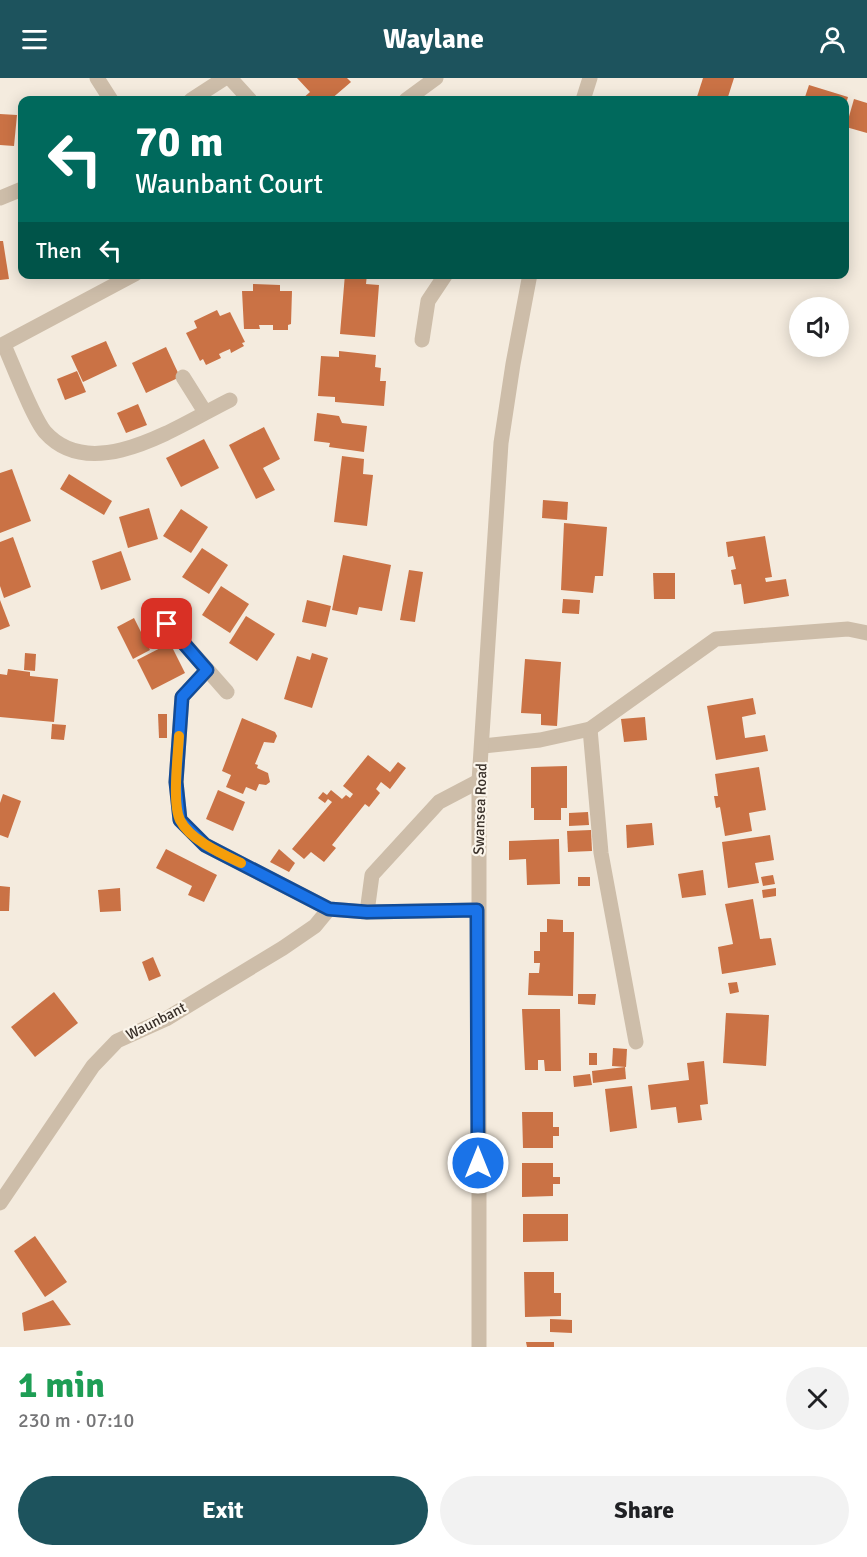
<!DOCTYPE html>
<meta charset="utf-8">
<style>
body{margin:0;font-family:Signika,sans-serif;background:#f2f2f2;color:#202124;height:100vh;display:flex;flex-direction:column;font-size:22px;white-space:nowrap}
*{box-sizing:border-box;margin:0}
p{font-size:20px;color:#757577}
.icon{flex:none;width:33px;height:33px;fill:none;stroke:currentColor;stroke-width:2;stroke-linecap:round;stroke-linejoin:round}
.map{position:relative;height:1269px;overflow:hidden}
.sheet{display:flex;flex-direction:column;background:#fff;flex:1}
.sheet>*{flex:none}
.top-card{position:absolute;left:18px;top:18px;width:831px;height:183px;border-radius:12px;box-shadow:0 3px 15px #0003;background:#00695c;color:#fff;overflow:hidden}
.controls{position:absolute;left:789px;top:219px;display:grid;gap:12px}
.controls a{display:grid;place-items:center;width:60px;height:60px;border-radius:50%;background:#fff;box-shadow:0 3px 15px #0003;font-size:30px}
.pin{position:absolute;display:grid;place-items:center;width:51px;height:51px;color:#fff;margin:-26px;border-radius:12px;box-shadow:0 3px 9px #0006}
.me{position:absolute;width:66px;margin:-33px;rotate:0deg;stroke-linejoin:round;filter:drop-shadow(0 0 4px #0008)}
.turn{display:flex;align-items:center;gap:21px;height:126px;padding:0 18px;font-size:27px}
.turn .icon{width:78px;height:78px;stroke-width:2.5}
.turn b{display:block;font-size:42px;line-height:51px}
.then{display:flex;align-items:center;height:57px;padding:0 18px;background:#0003;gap:12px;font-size:22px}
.round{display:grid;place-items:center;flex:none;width:63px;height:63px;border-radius:32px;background:#f2f2f2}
.overview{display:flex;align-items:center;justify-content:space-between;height:102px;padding:0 18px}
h1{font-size:36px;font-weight:700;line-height:45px;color:#1e9e55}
.cta{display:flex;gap:12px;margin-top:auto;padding:12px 18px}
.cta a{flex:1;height:69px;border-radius:36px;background:#1d535d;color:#fff;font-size:24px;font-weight:700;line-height:69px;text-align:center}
.cta a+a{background:#f2f2f2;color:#202124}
header{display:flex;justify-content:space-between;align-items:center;height:78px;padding:0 18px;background:#1d535d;color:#fff;font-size:27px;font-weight:700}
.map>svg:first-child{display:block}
.building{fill:#ca7245}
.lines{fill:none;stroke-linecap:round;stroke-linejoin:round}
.minor{stroke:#cdbda9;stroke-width:15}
.tertiary{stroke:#cdbda9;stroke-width:15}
.route-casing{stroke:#114b97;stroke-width:15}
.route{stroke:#1a73e8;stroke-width:10}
.slow{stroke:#f59e0b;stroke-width:10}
.labels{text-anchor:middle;stroke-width:4.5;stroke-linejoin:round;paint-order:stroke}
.street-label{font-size:15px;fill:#393029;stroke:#fbf5eb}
</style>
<header><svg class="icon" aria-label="menu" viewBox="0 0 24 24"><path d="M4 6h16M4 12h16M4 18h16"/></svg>Waylane<svg class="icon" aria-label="person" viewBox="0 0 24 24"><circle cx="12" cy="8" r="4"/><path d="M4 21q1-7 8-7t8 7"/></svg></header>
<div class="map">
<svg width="867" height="1269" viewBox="0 0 867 1269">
<rect width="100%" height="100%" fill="#f4ebde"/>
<g class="building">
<path d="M297 0H347L351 4 330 22H301L310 14Z"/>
<path d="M703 0H734L727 22H696Z"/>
<path d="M809 7 848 19 845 29 844 22H804Z"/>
<path d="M854 21 867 25V55L846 49Z"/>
<path d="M0 36 17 37 14 68 0 67Z"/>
<path d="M0 163H3L9 201 0 202Z"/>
<path d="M345 196H367L366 206 379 207 375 259 340 256Z"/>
<path d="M253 206 280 207V213H292L291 246 288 247V252H273V247H259L260 251H244L242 213H253Z"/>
<path d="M217 232 220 238 230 234 245 264 242 265 244 268 231 275 230 271 223 274 219 276 221 280 206 287 203 281 200 283 186 255 197 250 194 243Z"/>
<path d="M106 263 117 288 83 304 71 278Z"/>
<path d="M166 269 180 299 146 315 132 285Z"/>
<path d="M339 273 376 277 375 289 381 290 380 303H386L384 328 335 324V319L318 318 321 278 339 279Z"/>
<path d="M77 293 86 314 65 322 57 301Z"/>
<path d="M138 326 147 347 126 355 117 335Z"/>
<path d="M317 335 339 338 342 345 367 348 364 374 329 369 330 365 314 363Z"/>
<path d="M264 349 280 381 263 390 275 412 256 421 229 367Z"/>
<path d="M204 361 219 390 181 409 166 380Z"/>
<path d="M342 378 364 381 363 396 373 397 367 448 334 444Z"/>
<path d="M12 391 31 443 0 455V395Z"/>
<path d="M69 396 112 423 104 437 60 411Z"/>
<path d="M543 422 568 424 567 442 542 440Z"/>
<path d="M149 430 158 461 128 470 119 439Z"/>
<path d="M181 431 208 449 191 475 163 458Z"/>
<path d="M564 445 607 449 603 498H595L593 515 561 512Z"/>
<path d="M765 458 772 499 765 500 766 504 786 501 789 518 744 526 741 506 734 507 731 492 736 491 733 478 728 479 726 464Z"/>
<path d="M13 459 31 509 4 520 0 508V464Z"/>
<path d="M202 470 228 487 209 516 182 499Z"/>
<path d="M121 473 131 502 101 512 92 483Z"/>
<path d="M343 477 391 487 382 533 359 529 357 537 332 532Z"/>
<path d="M409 492 423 494 415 544 400 542Z"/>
<path d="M653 495H675V521H654Z"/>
<path d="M221 508 249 526 230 555 202 537Z"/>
<path d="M563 521 580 522 579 536 562 535Z"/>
<path d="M0 522 10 548 0 552Z"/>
<path d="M307 522 331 528 326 549 302 544Z"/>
<path d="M246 538 275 556 257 583 229 565Z"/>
<path d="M134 540 150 572 133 581 117 549Z"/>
<path d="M170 565 185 595 152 612 137 582Z"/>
<path d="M25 575 36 576 35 593 24 592Z"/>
<path d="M312 575 328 580 312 630 284 621 297 578 310 582Z"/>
<path d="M525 581 561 584 557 648 541 647V636L521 635Z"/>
<path d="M8 591 30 594V598L58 601 54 644 0 639V596L7 597Z"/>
<path d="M753 620 756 636 742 639 745 660 765 657 768 673 716 682 707 628Z"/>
<path d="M158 636H167V660H159Z"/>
<path d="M645 639 647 662 624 664 621 641Z"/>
<path d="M242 640 275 654 277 658 274 665 264 664 255 686 258 687 257 690 268 695 270 704 266 707 259 706 256 713 246 709 243 716 226 709 231 697 222 693Z"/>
<path d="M52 646 66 647 64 662 51 661Z"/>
<path d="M368 677 390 694 398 684 406 690 390 711 381 704 376 711 380 715 369 729 365 726 332 767 336 770 324 784 311 774 304 781 292 771 332 724 328 721 325 725 318 720 323 714 327 717 331 712 342 721 346 717 350 720 353 716 343 708Z"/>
<path d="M567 688V730H561V742H534V730H531V689Z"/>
<path d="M759 689 766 732 749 735 752 753 725 758 720 729 716 730 714 718H718L715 696Z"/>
<path d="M218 712 245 724 233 753 206 741Z"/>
<path d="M3 716 21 723 8 760 0 757V725Z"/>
<path d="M588 734 589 747 569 748V735Z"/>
<path d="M652 745 654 767 627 770 626 747Z"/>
<path d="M591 752 592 773 568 774 567 753Z"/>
<path d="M770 757 774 782 755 785 759 805 728 810 722 764Z"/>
<path d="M559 761 560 806 527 807 526 781 509 782V763Z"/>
<path d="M166 771 217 797 204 824 188 817 192 808 156 790Z"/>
<path d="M279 771 295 785 289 794 270 784Z"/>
<path d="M703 792 706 817 682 820 678 796Z"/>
<path d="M773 797 775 806 763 808 761 799Z"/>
<rect x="578" y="799" width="12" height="9"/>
<path d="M0 808 10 809 9 833H0Z"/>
<path d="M120 810 121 833 100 834 98 812Z"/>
<path d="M776 810V818L763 820 762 812Z"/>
<path d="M753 821 760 861 771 860 776 887 722 896 718 869 733 866 725 826Z"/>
<path d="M547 841 563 842V854H574L573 918 528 917 529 895H539L540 885H534V873H540V854H547Z"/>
<path d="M153 879 161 898 149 903 142 884Z"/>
<path d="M737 904 739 914 730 916 728 905Z"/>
<path d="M54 914 78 945 35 979 11 949Z"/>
<path d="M578 916H596L595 927 578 926Z"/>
<path d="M522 931H560L561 993H545L544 982H538V992H525Z"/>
<path d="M726 935 769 937 766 988 723 985Z"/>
<path d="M613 970 627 971 626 989 612 988Z"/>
<rect x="589" y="975" width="8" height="12"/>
<path d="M704 983 708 1026 700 1027 702 1042 678 1045 676 1029 651 1032 648 1007 689 1002 687 985Z"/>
<path d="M625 989 626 1001 593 1005 592 993Z"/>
<path d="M590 996 592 1007 574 1009 573 998Z"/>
<path d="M632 1008 637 1050 610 1054 605 1011Z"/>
<path d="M522 1034H553V1049H559V1058H553V1070H523Z"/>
<path d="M522 1085H553V1099H560V1106H553V1118L522 1119Z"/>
<path d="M523 1136H568V1163L523 1164Z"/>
<path d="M35 1158 67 1204 45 1219 14 1173Z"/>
<path d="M524 1194H554V1215H561V1238L525 1239Z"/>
<path d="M53 1222 71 1247 24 1253 22 1235Z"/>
<path d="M550 1241 572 1242V1255L550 1254Z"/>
<path d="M526 1264H554V1269H527Z"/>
</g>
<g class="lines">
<g class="minor">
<path d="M97 0 111 22"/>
<path d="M230 0 250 22"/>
<path d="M191 22 225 0"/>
<path d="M406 22 436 0"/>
<path d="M0 120 22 111"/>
<path d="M422 262 428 223 446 196"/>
<path d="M4 267C13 287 33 340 45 354 93 408 181 346 230 322"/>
<path d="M0 268 135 196"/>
<path d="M183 299 205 334"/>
<path d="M167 546 227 614"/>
<path d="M207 592 182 619 176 704 180 742 205 767 329 831 367 834 477 832"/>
<path d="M590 651 601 775 636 964"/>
<path d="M483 668 540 662 590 651 716 561 848 551 867 555"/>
<path d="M367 834 372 797 439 724 479 703"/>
<path d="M0 1125 93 988 117 963 166 941 283 870 315 848 329 831"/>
</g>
<g class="tertiary">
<path d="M583 22 590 0"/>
<path d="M479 1269V703L501 365 513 286 530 196"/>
</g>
</g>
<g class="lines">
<defs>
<path id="route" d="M167 546 207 592 182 619 176 704 180 742 205 767 329 831 367 834 477 832 478 1085"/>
</defs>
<use href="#route" class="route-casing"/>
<use href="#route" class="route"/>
<path class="slow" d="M179 658C178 677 172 726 180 742 190 762 222 776 241 785"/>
</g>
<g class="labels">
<g class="street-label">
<text transform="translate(480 731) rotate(-88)" y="5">Swansea Road</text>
<text transform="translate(156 943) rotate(-27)" y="5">Waunbant</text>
</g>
</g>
</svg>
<div class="controls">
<a><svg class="icon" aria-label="sound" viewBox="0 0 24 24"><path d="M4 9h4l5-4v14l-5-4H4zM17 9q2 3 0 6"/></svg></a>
</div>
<div class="pin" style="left:167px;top:546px;background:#d93025"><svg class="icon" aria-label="arrive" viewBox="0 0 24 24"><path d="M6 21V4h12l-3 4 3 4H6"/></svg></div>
<svg class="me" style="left:478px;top:1085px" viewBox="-20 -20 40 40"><circle r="17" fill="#1a73e8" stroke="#fff" stroke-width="3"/><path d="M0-11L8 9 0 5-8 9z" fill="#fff"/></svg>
<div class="top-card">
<div class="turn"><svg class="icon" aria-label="left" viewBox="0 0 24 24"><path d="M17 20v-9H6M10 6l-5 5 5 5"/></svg><div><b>70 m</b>Waunbant Court</div></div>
<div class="then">Then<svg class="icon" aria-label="left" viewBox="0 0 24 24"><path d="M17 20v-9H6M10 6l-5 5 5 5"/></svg></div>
</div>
</div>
<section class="sheet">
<div class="overview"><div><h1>1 min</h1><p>230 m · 07:10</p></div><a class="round"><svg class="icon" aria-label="close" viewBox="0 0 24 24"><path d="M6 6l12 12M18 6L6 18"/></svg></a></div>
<div class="cta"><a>Exit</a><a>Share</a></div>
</section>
